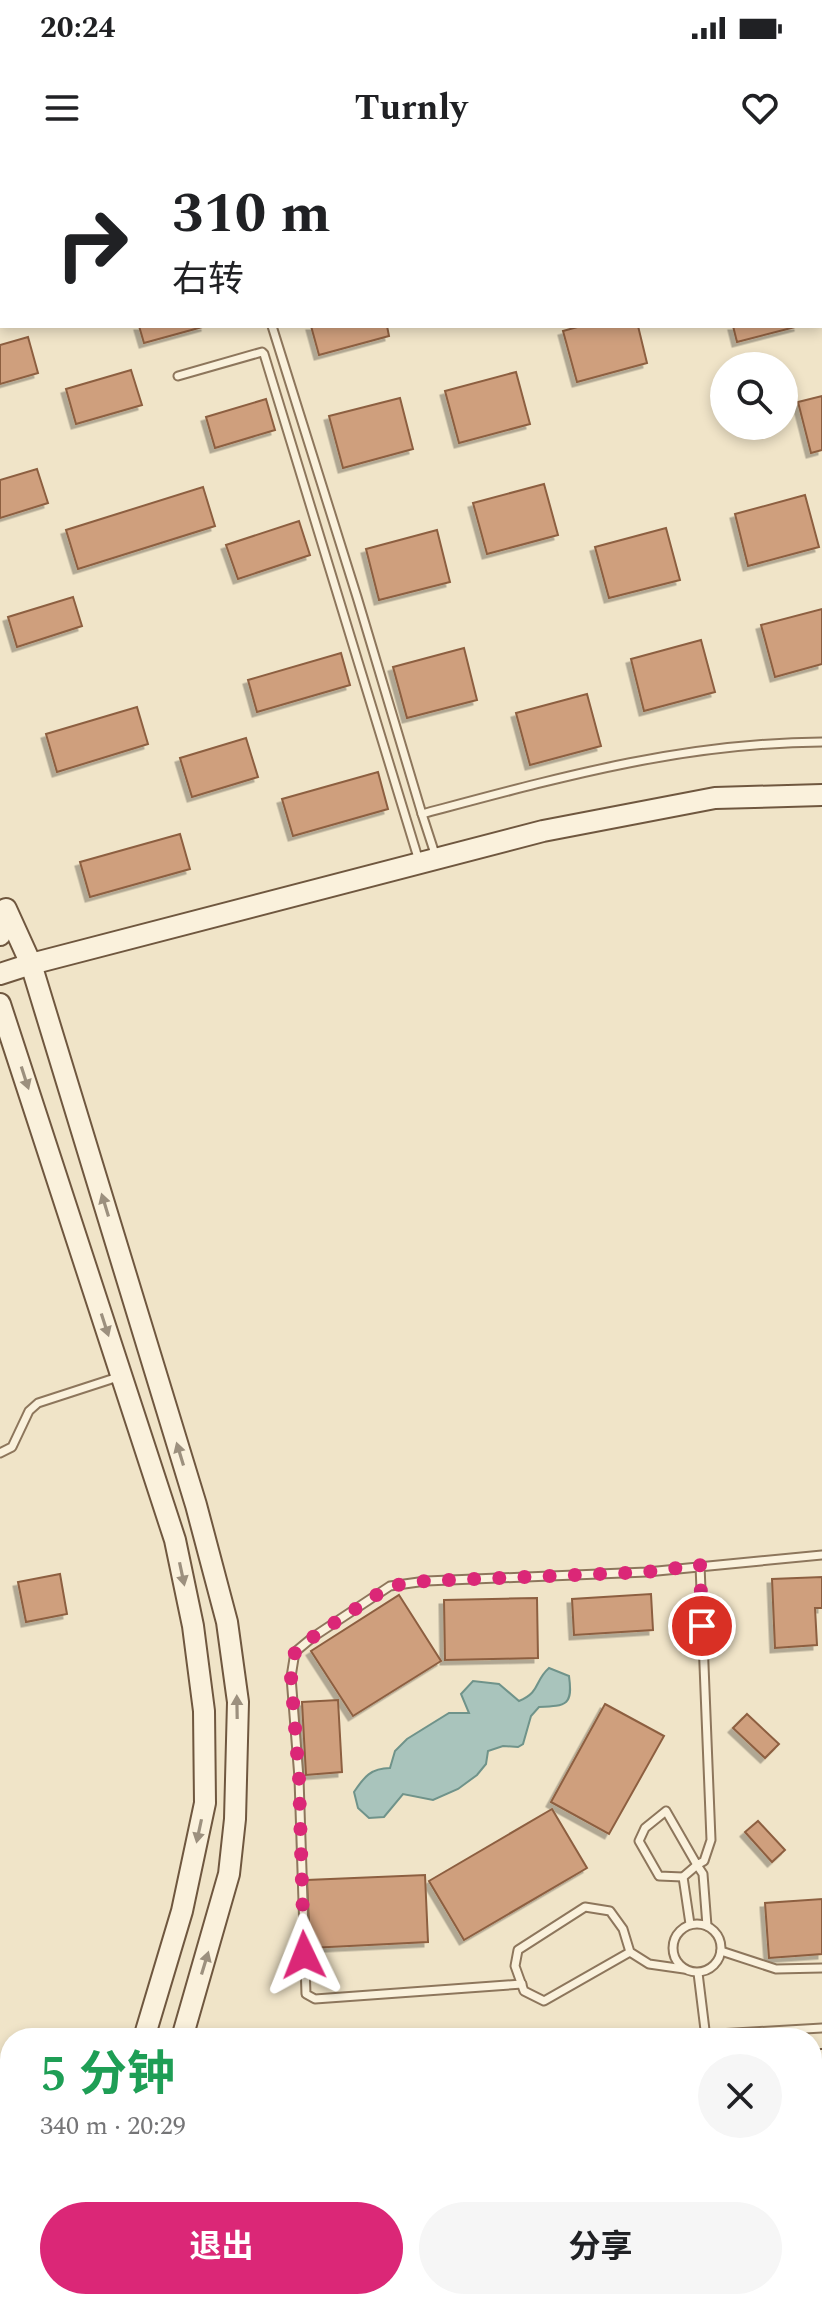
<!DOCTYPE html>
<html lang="zh">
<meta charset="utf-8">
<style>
body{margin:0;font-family:Spectral,"Noto Sans SC",serif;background:#f6f6f6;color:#202124;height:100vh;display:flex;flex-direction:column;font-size:30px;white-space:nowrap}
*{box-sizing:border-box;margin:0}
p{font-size:26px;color:#757577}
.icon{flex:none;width:44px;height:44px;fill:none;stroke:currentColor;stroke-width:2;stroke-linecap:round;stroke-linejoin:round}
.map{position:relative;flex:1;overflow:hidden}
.side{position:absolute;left:0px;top:1868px;width:822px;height:282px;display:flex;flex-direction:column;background:#fff;border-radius:32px 32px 0 0;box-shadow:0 4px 12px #0003}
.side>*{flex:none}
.banner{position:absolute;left:0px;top:0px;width:822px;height:168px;box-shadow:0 4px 12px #0003;background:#fff;color:#202124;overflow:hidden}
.fabs{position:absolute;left:710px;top:192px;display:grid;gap:16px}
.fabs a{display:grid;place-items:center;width:88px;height:88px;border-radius:50%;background:#fff;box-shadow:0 4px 12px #0003;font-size:40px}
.pin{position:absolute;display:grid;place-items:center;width:68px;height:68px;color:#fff;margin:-34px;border:4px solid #fff;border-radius:50%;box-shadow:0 2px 8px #0007}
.me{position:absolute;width:88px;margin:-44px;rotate:358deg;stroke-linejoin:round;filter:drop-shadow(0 0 6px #0008)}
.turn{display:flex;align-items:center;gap:28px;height:168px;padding:0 40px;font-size:36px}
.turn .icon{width:104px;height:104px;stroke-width:2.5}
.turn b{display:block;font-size:56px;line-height:68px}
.round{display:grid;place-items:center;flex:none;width:84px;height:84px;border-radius:42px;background:#f6f6f6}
.summary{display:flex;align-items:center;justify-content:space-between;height:136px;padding:0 40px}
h1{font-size:48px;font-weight:700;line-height:60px;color:#1e9e55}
.primary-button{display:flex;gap:16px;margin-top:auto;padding:16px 40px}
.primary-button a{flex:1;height:92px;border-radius:48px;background:#db2777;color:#fff;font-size:32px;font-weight:700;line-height:92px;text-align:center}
.primary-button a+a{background:#f6f6f6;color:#202124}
.status{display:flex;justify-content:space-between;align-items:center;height:56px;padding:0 40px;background:#fff;direction:ltr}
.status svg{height:22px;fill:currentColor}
header{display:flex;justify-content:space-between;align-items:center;height:104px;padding:0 40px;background:#fff;font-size:36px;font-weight:700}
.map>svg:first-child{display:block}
.water{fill:#a9c4bc;stroke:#6f938a;stroke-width:2}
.building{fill:#cf9f7d;stroke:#8d5f41;stroke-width:2;filter:url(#shadow)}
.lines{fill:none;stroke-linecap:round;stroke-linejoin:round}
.lane-casing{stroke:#8d765c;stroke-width:11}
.street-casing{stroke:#8d765c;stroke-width:18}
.secondary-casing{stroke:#6f573f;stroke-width:24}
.primary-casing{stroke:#5b4430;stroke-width:26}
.lane{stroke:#faf1dc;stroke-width:7}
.street{stroke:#faf1dc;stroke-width:14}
.secondary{stroke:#faf1dc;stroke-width:20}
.primary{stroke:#f3d9a0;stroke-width:22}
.oneway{fill:#9c907e}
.route{stroke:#db2777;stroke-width:14;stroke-dasharray:0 25.2}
</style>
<div class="status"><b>20:24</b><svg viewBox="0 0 49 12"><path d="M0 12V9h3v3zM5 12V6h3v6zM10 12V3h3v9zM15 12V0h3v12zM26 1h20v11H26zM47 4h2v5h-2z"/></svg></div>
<header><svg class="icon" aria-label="menu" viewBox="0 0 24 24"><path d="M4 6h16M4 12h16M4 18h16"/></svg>Turnly<svg class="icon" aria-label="heart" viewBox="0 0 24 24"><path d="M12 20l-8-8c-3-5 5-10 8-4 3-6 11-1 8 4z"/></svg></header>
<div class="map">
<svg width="822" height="2149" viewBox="0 0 822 2149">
<defs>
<filter id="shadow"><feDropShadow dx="-4.5" dy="4.5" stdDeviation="0" flood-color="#0004"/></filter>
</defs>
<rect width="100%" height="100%" fill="#f0e4c8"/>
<path class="water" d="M549 1508 569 1516C573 1545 567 1546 539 1547L531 1556 523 1584 518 1587 503 1586 488 1591 486 1604 477 1615 458 1629 433 1640 403 1634 384 1657 369 1658 358 1648 354 1632C364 1617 371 1608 390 1608L395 1591 407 1579 449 1553H469L461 1534 473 1521 499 1524 519 1541C541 1532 534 1521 549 1508Z"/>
<g class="building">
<path d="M807 0H822V42L820 43V2Z"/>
<path d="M139 166H206L144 183Z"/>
<path d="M311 166H387L389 176 319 195Z"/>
<path d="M581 166H638L647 203 577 222 563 171Z"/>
<path d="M733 166H799L737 182Z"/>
<path d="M28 177 38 213 0 224V185Z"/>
<path d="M131 210 142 245 76 264 66 229Z"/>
<path d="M516 212 530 264 459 283 445 231Z"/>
<path d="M822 236V290L811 293 798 242Z"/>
<path d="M400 238 413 289 343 308 329 256Z"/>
<path d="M266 239 275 270 215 288 206 257Z"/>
<path d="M37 309 48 343 0 358V320Z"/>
<path d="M544 324 558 375 487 394 473 343Z"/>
<path d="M203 327 215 366 78 409 66 370Z"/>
<path d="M805 335 819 387 748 406 735 354Z"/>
<path d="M299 361 310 395 238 419 226 385Z"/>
<path d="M666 368 680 420 609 438 595 387Z"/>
<path d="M437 370 450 422 379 440 366 389Z"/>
<path d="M73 437 82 466 17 487 8 457Z"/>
<path d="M822 449V504L775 517 761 465Z"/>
<path d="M701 480 715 532 644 551 631 499Z"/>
<path d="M464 488 477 540 407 558 393 507Z"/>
<path d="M341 493 350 525 257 552 248 520Z"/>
<path d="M587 534 601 586 530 605 516 553Z"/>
<path d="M137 547 148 584 57 612 46 574Z"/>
<path d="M246 578 258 617 192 637 180 598Z"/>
<path d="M378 612 388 649 293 676 282 639Z"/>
<path d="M180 674 190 709 90 737 80 702Z"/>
<path d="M60 1414 67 1454 26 1462 18 1422Z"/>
<path d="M822 1417V1448H815L817 1485 775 1488 772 1419Z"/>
<path d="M651 1434 653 1470 574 1475 572 1439Z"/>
<path d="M399 1435 441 1501 353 1556 311 1491Z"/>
<path d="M537 1438 538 1498 445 1500 444 1440Z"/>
<path d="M338 1540 342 1612 306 1615 302 1542Z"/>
<path d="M605 1544 664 1576 609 1674 551 1642Z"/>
<path d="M747 1554 779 1584 765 1598 733 1568Z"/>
<path d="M552 1649 587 1708 464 1780 429 1721Z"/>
<path d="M758 1661 785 1690 772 1702 745 1672Z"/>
<path d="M425 1715 428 1782 310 1788 307 1720Z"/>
<path d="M822 1739V1794L769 1798 765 1743Z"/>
<path d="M10 2056V2085L0 2093V2064Z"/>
</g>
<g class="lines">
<defs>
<g id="lane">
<path d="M673 2 680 0"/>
<path d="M272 166 357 437 422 654"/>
<path d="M178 216 262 192 264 194 419 701"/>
<path d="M436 697 422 654C557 618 680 583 822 582"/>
<path d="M0 1293 12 1287 29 1251 38 1243 118 1217"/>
<path d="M683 1717 659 1716 639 1681 645 1668 666 1651 697 1705 704 1701 711 1680 700 1405"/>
<circle cx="697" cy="1788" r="24"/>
<path d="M690 1764 683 1717 697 1705 703 1714 707 1766"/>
<path d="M721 1791 776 1809 822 1808"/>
<path d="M630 1792 544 1841 524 1831 515 1806 518 1790 585 1747 610 1751 623 1769 630 1792 649 1804 684 1809"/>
<path d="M698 1813 706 1878"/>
<path d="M522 1824 315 1839 306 1834 299 1618 291 1517 295 1492 313 1477 390 1426 426 1421 647 1412 822 1395"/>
<path d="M650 1878 822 1868"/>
<path d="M812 1932H822"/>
<path d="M0 1954 10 1952"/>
<path d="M0 2013 10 2011"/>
</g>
<path id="street" d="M128 2149 130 2140"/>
<g id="secondary">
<path d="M0 775 6 749 31 804 196 1345 227 1462 238 1542 235 1659 229 1714 182 1878"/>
<path d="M0 814 31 804 543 671 715 638 822 635"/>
<path d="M0 844 175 1380 193 1466 204 1551 205 1643 182 1751 144 1878"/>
<path d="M812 1901 822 1900"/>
<path d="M0 1983 10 1981"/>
</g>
<g id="primary">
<path d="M180 2 187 0"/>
<path d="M315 2 323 0"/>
<path d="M0 49 2 48"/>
<path d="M0 82 2 81"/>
</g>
</defs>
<use href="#lane" class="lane-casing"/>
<use href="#street" class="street-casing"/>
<use href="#secondary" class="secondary-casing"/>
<use href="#primary" class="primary-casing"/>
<use href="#lane" class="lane"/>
<use href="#street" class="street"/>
<use href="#secondary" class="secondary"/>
<use href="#primary" class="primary"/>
</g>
<defs><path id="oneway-solid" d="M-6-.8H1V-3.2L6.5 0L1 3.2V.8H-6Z" transform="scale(2)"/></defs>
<g class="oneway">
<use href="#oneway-solid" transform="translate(25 918) rotate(72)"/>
<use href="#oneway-solid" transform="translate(105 1045) rotate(-107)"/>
<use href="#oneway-solid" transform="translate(105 1165) rotate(72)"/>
<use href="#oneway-solid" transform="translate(180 1294) rotate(-107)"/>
<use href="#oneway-solid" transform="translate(182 1414) rotate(78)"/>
<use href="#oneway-solid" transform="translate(237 1547) rotate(-91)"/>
<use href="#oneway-solid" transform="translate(199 1671) rotate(102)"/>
<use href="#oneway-solid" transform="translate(205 1803) rotate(-73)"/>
</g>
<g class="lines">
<path class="route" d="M304 1795 299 1618 291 1517 295 1492 313 1477 390 1426 426 1421 647 1412 700 1405 702 1466"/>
</g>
</svg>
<div class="fabs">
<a><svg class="icon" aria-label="search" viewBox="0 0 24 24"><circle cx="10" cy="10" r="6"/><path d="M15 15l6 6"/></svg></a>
</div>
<div class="pin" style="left:702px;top:1466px;background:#d93025"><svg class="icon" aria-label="arrive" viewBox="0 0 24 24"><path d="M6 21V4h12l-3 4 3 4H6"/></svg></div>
<svg class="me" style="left:304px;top:1795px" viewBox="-20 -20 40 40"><path d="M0-17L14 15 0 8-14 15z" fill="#db2777" stroke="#fff" stroke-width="4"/></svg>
<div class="banner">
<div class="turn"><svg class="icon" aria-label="right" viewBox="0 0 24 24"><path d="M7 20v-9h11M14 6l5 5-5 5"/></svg><div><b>310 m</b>右转</div></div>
</div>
<section class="side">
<div class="summary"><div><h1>5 分钟</h1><p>340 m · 20:29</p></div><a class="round"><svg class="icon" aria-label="close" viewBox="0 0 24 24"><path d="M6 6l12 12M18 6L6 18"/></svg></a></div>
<div class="primary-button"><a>退出</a><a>分享</a></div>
</section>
</div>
